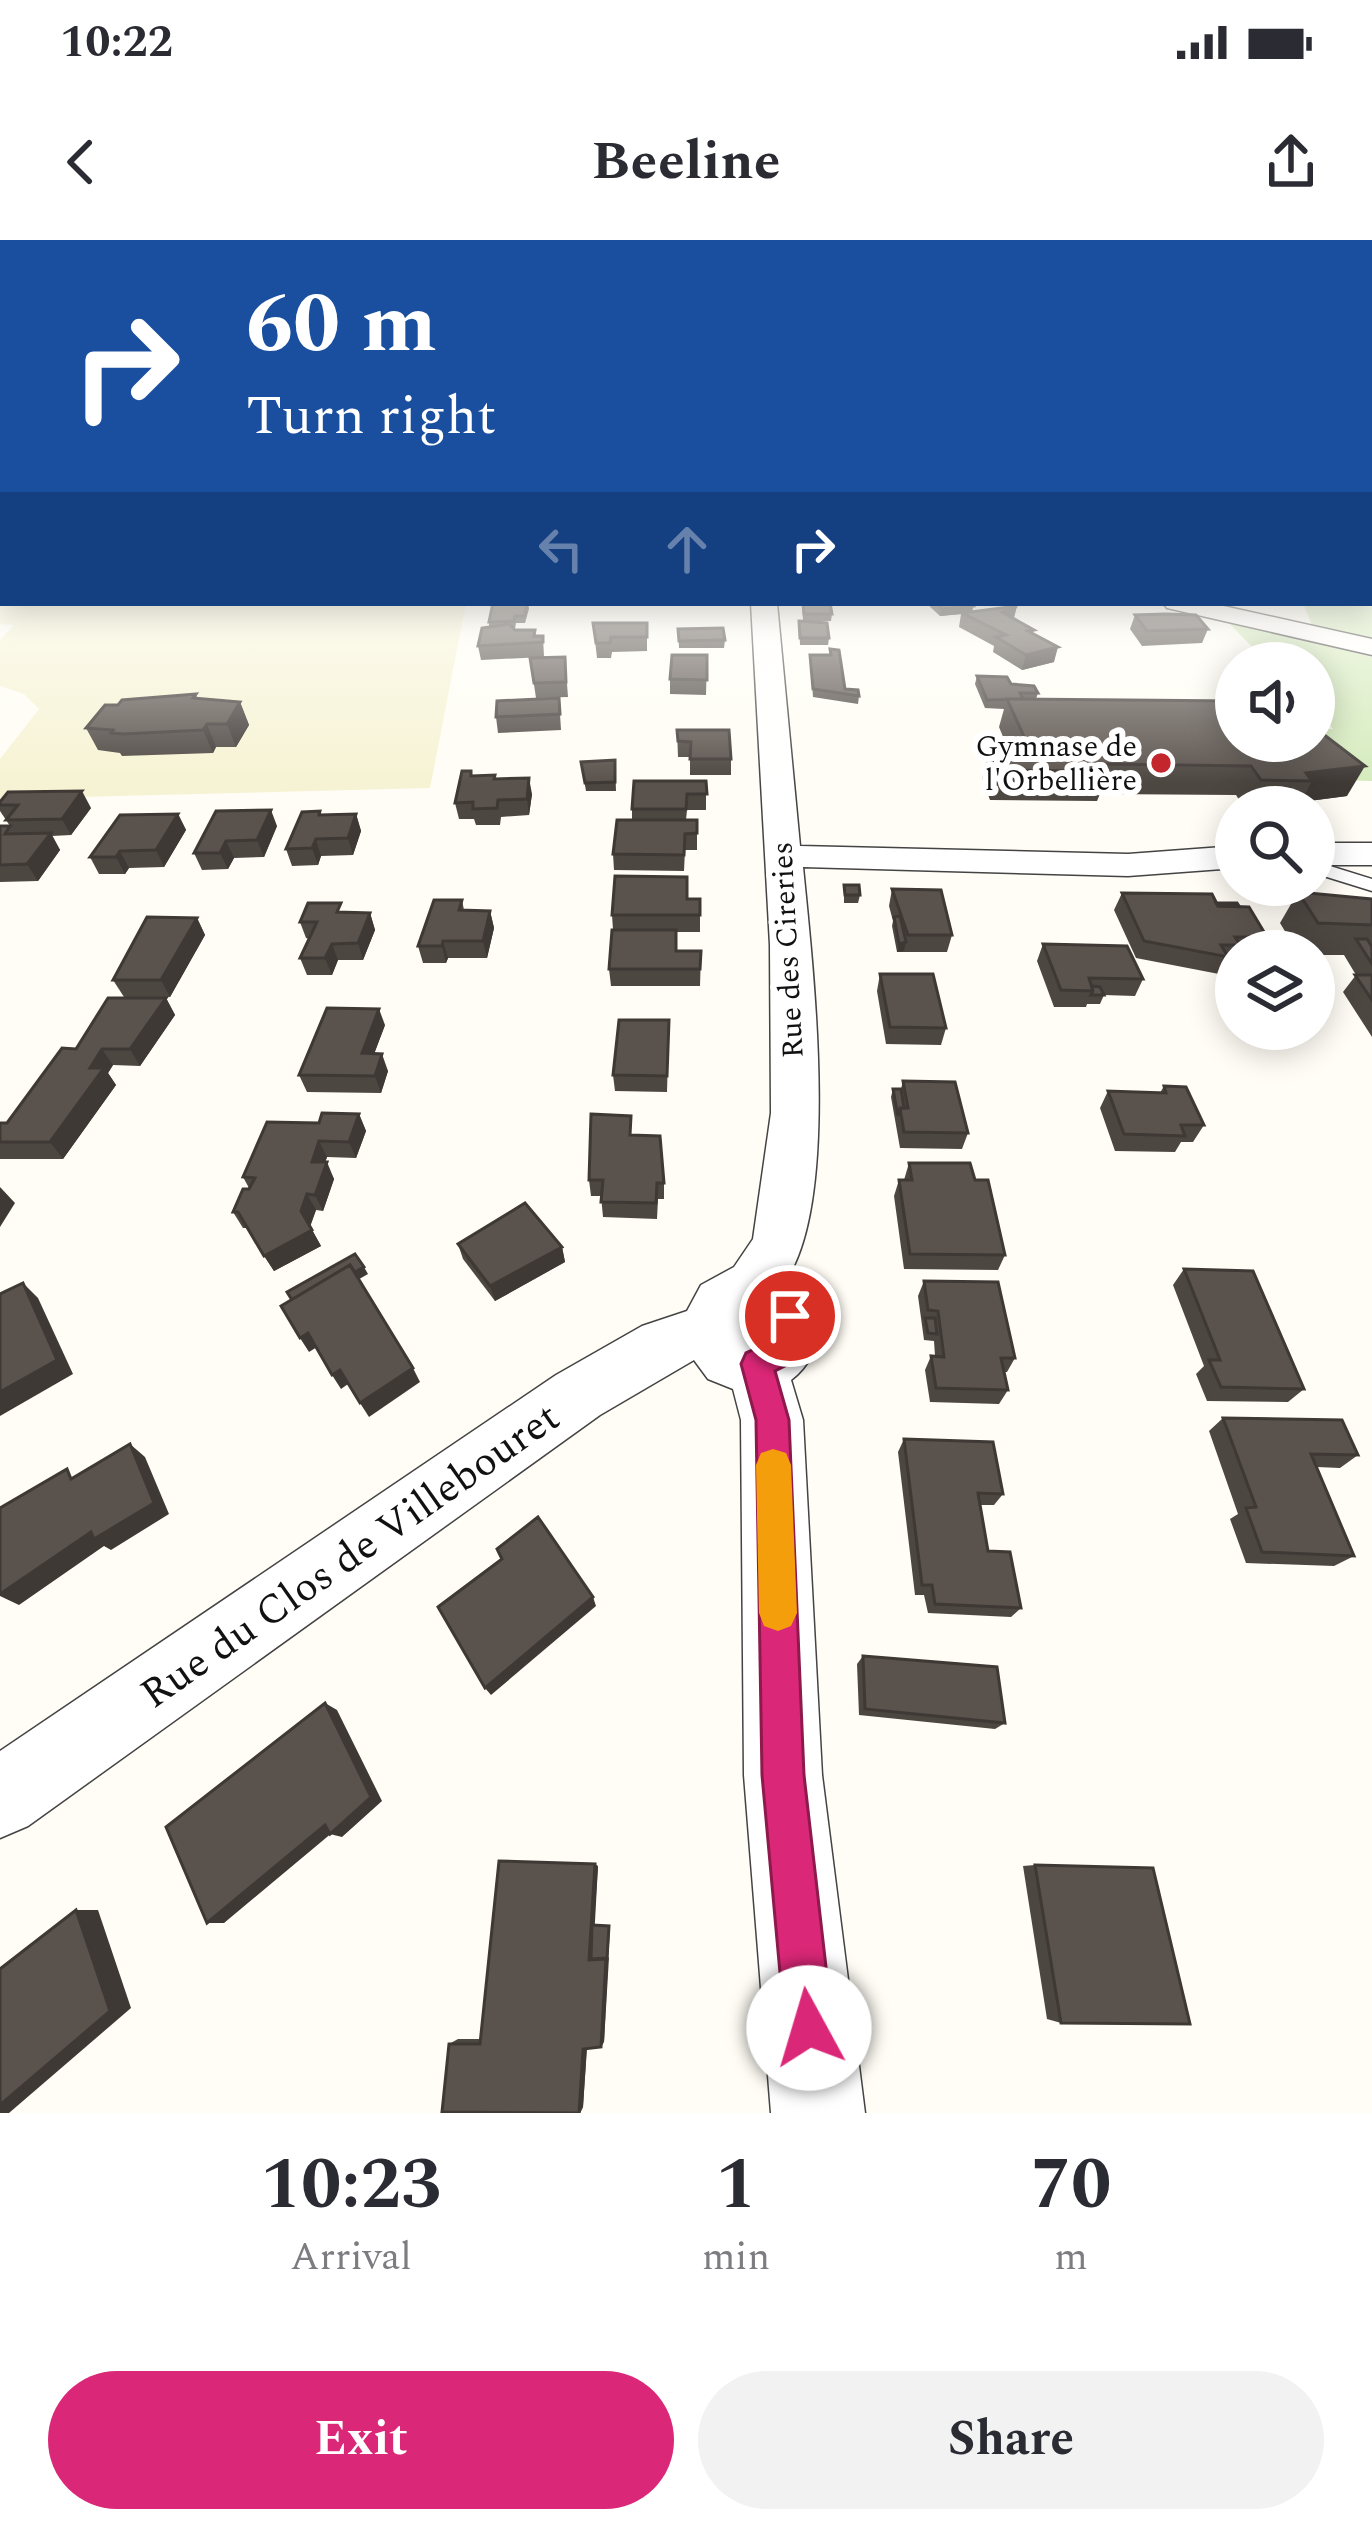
<!DOCTYPE html>
<meta charset="utf-8">
<style>
body{margin:0;font-family:Spectral,serif;background:#f2f2f3;color:#2b2b33;height:100vh;display:flex;flex-direction:column;font-size:45px;white-space:nowrap}
*{box-sizing:border-box;margin:0}
p{font-size:39px;color:#7c7c81}
.icon{flex:none;width:66px;height:66px;fill:none;stroke:currentColor;stroke-width:2;stroke-linecap:round;stroke-linejoin:round}
.map{position:relative;height:1873px;overflow:hidden}
.details{display:flex;flex-direction:column;background:#fff;flex:1}
.details>*{flex:none}
.top-card{position:absolute;left:0px;top:0px;width:1374px;height:366px;box-shadow:0 6px 30px #0003;background:#1a4fa0;color:#fff;overflow:hidden}
.tools{position:absolute;left:1215px;top:402px;display:grid;gap:24px}
.tools a{display:grid;place-items:center;width:120px;height:120px;border-radius:50%;background:#fff;box-shadow:0 6px 30px #0003;font-size:60px}
.pin{position:absolute;display:grid;place-items:center;width:102px;height:102px;color:#fff;margin:-51px;border:6px solid #fff;border-radius:50%;box-shadow:0 3px 12px #0007}
.me{position:absolute;width:132px;margin:-66px;rotate:354deg;stroke-linejoin:round;filter:drop-shadow(0 0 9px #0008)}
.turn{display:flex;align-items:center;gap:42px;height:252px;padding:0 48px;font-size:54px}
.turn .icon{width:156px;height:156px;stroke-width:2.5}
.turn b{display:block;font-size:84px;line-height:102px}
.lanes{display:flex;align-items:center;height:114px;padding:0 48px;background:#0003;justify-content:center;gap:60px;direction:ltr}
.lanes .off{opacity:.35}
.eta{display:flex;justify-content:space-evenly;align-items:center;height:204px;text-align:center}
.eta b{font-size:72px;font-weight:700;line-height:84px}
.action{display:flex;gap:24px;margin-top:auto;padding:24px 48px}
.action a{flex:1;height:138px;border-radius:72px;background:#db2777;color:#fff;font-size:48px;font-weight:700;line-height:138px;text-align:center}
.action a+a{background:#f2f2f3;color:#2b2b33}
.status{display:flex;justify-content:space-between;align-items:center;height:84px;padding:0 60px;background:#fff;direction:ltr}
.status svg{height:33px;fill:currentColor}
header{display:flex;justify-content:space-between;align-items:center;height:156px;padding:0 48px;background:#fff;font-size:54px;font-weight:700}
.map>svg:first-child{display:block}
.farmland{fill:#f6f3d4}
.green{fill:#d5ebbd}
.lines{fill:none;stroke-linecap:round;stroke-linejoin:round}
.lane-casing{stroke:#444;stroke-width:3}
.street-casing{stroke:#444;stroke-width:3}
.lane{fill:#fff;fill-rule:evenodd}
.street{fill:#fff;fill-rule:evenodd}
.wall{fill:#4d4742}
.shaded-wall{fill:#3f3936}
.building{fill:#5a524d;stroke:#3f3936;stroke-width:3}
.route{fill:#db2777;stroke:#8e194d;stroke-width:3}
.slow{fill:#f59e0b}
.poi-dot{fill:#c4262e;stroke:#fff;stroke-width:4.5}
.labels{text-anchor:middle;stroke-width:12;stroke-linejoin:round;paint-order:stroke}
.far-poi-label{font-size:30px;fill:#111;stroke:#fff;text-anchor:end}
.far-street-label{font-size:30px;fill:#111;stroke:#fff}
.near-street-label{font-size:42px;fill:#111;stroke:#fff}
</style>
<div class="status"><b>10:22</b><svg viewBox="0 0 49 12"><path d="M0 12V9h3v3zM5 12V6h3v6zM10 12V3h3v9zM15 12V0h3v12zM26 1h20v11H26zM47 4h2v5h-2z"/></svg></div>
<header><svg class="icon" aria-label="back" viewBox="0 0 24 24"><path d="M15 5l-7 7 7 7"/></svg>Beeline<svg class="icon" aria-label="share" viewBox="0 0 24 24"><path d="M12 15V3M7 8l5-5 5 5M5 13v7h14v-7"/></svg></header>
<div class="map">
<svg width="1372" height="1873" viewBox="0 0 1372 1873">
<rect width="100%" height="100%" fill="#fffdf5"/>
<path class="farmland" d="M0 353 3 363H466L430 548 0 559V519L39 469 24 454 0 446V400L14 385 0 384Z"/>
<g class="green">
<path d="M1372 308V399L1312 385 1303 363H1371Z"/>
<path d="M1226 380 1372 417V541L1331 540 1314 501V489H1333L1314 466V423H1268Z"/>
</g>
<g class="lines">
<defs>
<path id="lane" d="M1314 621 1372 639V651L1314 633Z"/>
<g id="street">
<path d="M3 308V324L0 325V309Z"/>
<path d="M751 363H777L800 606 1128 614 1236 606V628L1128 636 803 627C813 728 839 950 789 1035 827 1060 827 1113 791 1140L803 1180 822 1535 865 1873H771L744 1535 741 1180 733 1149 708 1139 694 1120 600 1175 28 1586 0 1598V1511L556 1135 642 1086 687 1071 701 1045 734 1027 753 999 771 873 770 705ZM748 1072 756 1074 761 1093 751 1099 741 1091V1079Z"/>
<path d="M1163 363H1210L1372 399V415L1167 368Z"/>
<rect x="1314" y="603" width="58" height="22"/>
</g>
</defs>
<use href="#lane" class="lane-casing"/>
<use href="#street" class="street-casing"/>
<use href="#lane" class="lane"/>
<use href="#street" class="street"/>
</g>
<g class="wall">
<path d="M528 363 529 369 525 383H516L515 389H513L535 396H543L544 417 481 420 478 406 489 387V382Z"/>
<rect x="609" y="363" width="27" height="3"/>
<path d="M802 363 832 374 831 381H803Z"/>
<path d="M926 363H970L973 366 972 372 1017 366 1014 378 1034 390 1033 394 1054 422 1022 430 993 412 994 406 959 387 961 374 940 376Z"/>
<path d="M1135 375 1208 389 1202 403 1142 406 1130 389Z"/>
<path d="M799 381 829 398 828 405H800Z"/>
<path d="M593 383H647V411L612 412 611 418H597Z"/>
<path d="M678 389 725 400 724 408H679Z"/>
<path d="M830 409 845 449 859 456 858 464 813 457 810 415H830Z"/>
<path d="M707 415 706 455 670 454V439Z"/>
<path d="M565 417 568 457 536 458 530 418Z"/>
<path d="M977 436 1038 453 1036 459 1236 461 1347 556 1301 562 1298 567H1244L1236 555 1100 554 1097 561 990 560 982 538 990 509H1008L999 487 1004 469 985 468 975 444Z"/>
<path d="M196 454 197 458 240 462 249 485 236 507H216L213 513 122 516 120 513 98 510 86 488 118 465Z"/>
<path d="M559 458 561 490 498 493 496 477Z"/>
<path d="M677 490 731 519V535H690V517H678Z"/>
<path d="M615 520 616 551H586L581 522Z"/>
<path d="M471 531 472 536 496 539 532 554 529 575 501 577 500 585H476L474 579H459L455 563Z"/>
<path d="M706 541V570H687L686 580H697V610H685L684 631 614 630 613 614 632 580V569Z"/>
<path d="M0 562 91 568 71 595 52 596 60 610 38 641 0 642V586H10L0 571Z"/>
<path d="M216 571 277 586 264 617 234 618 228 629 202 630 194 613Z"/>
<path d="M178 574 186 590 164 627 129 628 125 634H99L90 617Z"/>
<path d="M356 574 361 591 353 615 321 616 318 625 292 626 286 609 322 575Z"/>
<path d="M844 645 860 655 858 663H844Z"/>
<path d="M892 649 952 695 947 712H897L892 686 893 681 889 666Z"/>
<path d="M1298 652 1372 659V797L1343 752 1356 735 1344 715H1314V711H1297L1280 683Z"/>
<path d="M1122 653 1216 663 1267 697 1259 711H1236L1231 722H1225L1219 734 1136 718 1114 670Z"/>
<path d="M687 659H700V692H676V711H701L700 746H611L609 729 613 690 612 675Z"/>
<path d="M462 660 464 670 490 671 494 688 487 718H448L446 723H423L418 706Z"/>
<path d="M345 673H370L375 690 363 720H338L332 735H307L300 718 309 699 306 698 300 682Z"/>
<path d="M197 678 205 695 170 757H124L113 740Z"/>
<path d="M1043 704 1143 739 1135 756 1104 755 1100 764H1087L1086 767H1054L1037 721Z"/>
<path d="M880 734 946 788 941 805 886 804 877 751Z"/>
<path d="M166 758 175 775 140 826 113 825 108 833 116 845 63 919H0V883H7L76 809Z"/>
<path d="M669 780 667 852 615 851 613 835Z"/>
<path d="M385 785 374 814 388 831 381 853 307 852 299 835Z"/>
<path d="M903 841 968 893 962 909 900 908 891 857 893 849H901Z"/>
<path d="M1164 846 1204 885 1193 902H1181L1175 912 1115 911 1100 868 1108 851 1160 853Z"/>
<path d="M359 874 366 891 356 918 327 917 325 922 334 939 323 971 316 970 310 986 321 1006 274 1031 247 988H243L233 972 249 948 243 937 319 883Z"/>
<path d="M632 895 664 943V959H658L657 979 603 977 601 956H591L589 940Z"/>
<path d="M909 923 1005 1015 998 1030 904 1029 894 956 899 940H904Z"/>
<path d="M458 1004 562 1007 565 1022 495 1061 463 1019Z"/>
<path d="M1184 1029 1304 1149 1288 1162 1207 1161 1196 1134 1204 1126 1173 1045Z"/>
<path d="M924 1041 1015 1118 1007 1132H1004L1008 1150 999 1164 930 1162 925 1130 931 1116H935L934 1101 924 1100 918 1056Z"/>
<path d="M1223 1178 1358 1215 1340 1228 1317 1227 1354 1316 1334 1326 1246 1323 1230 1279 1238 1274 1209 1191Z"/>
<path d="M904 1199 1003 1254 994 1265H980L988 1311 1021 1368 1011 1377 928 1373 924 1355H915L898 1212Z"/>
<path d="M863 1416 1005 1483 995 1489 859 1475 857 1424Z"/>
<path d="M1035 1625 1061 1783 1047 1779 1023 1626Z"/>
<path d="M598 1626 594 1685 610 1686 604 1802 587 1808 583 1867 580 1873 449 1804 458 1799H481Z"/>
</g>
<g class="shaded-wall">
<path d="M973 366 972 373 940 376 942 369Z"/>
<path d="M1017 366 1013 380 1002 372Z"/>
<path d="M1058 407 1054 422 1022 430 1026 415Z"/>
<path d="M240 462 249 485 236 507 227 484Z"/>
<path d="M207 484 216 507 213 513 203 490Z"/>
<path d="M1365 526 1347 556 1301 562 1312 541 1306 533Z"/>
<path d="M529 538 532 554 529 575 527 559Z"/>
<path d="M82 551 91 568 71 595 62 579Z"/>
<path d="M271 570 277 586 264 617 257 600Z"/>
<path d="M178 574 186 590 164 627 156 610Z"/>
<path d="M356 574 361 591 353 615 348 598Z"/>
<path d="M51 593 60 610 38 641 27 624Z"/>
<path d="M316 599 321 616 318 625 312 608Z"/>
<path d="M226 601 234 618 228 629 220 613Z"/>
<path d="M120 611 129 628 125 634 116 617Z"/>
<path d="M490 671 494 688 487 718 483 701Z"/>
<path d="M370 673 375 690 363 720 358 703Z"/>
<path d="M197 678 205 695 170 757 161 740Z"/>
<path d="M443 701 448 718 446 723 442 706Z"/>
<path d="M906 702 904 711 897 712 899 704Z"/>
<path d="M332 704 338 720 332 735 325 718Z"/>
<path d="M166 758 175 775 140 826 130 809Z"/>
<path d="M379 769 385 785 368 830 362 813Z"/>
<path d="M102 809 113 825 108 833 116 845 63 919 50 902Z"/>
<path d="M382 814 388 831 381 853 375 836Z"/>
<path d="M359 874 366 891 356 918 349 902Z"/>
<path d="M319 901 327 917 320 938 312 922Z"/>
<path d="M327 922 334 939 323 971 315 955Z"/>
<path d="M0 947 15 963 0 987Z"/>
<path d="M307 954 316 970 310 987 301 971Z"/>
<path d="M312 990 321 1006 274 1031 264 1016Z"/>
<path d="M562 1007 565 1022 495 1061 490 1046Z"/>
<path d="M364 1027 368 1034 300 1073 295 1066Z"/>
<path d="M23 1043 38 1058 73 1134 0 1176V1152Z"/>
<path d="M308 1093 317 1107 309 1112 300 1098Z"/>
<path d="M413 1128 420 1142 369 1177 360 1163Z"/>
<path d="M340 1130 348 1144 341 1149 332 1135Z"/>
<path d="M130 1204 145 1217 169 1274 111 1310 104 1306 19 1365 0 1356V1354L91 1292Z"/>
<path d="M593 1357 596 1366 491 1455 485 1448Z"/>
<path d="M325 1463 337 1470 382 1561 342 1597 330 1594 333 1592 224 1683H207Z"/>
<path d="M595 1624 598 1626 593 1718 589 1720Z"/>
<path d="M76 1670H98L131 1768 9 1873H0V1865Z"/>
<path d="M609 1717 604 1802 601 1807 606 1719Z"/>
<path d="M587 1804 583 1867 580 1873 583 1809Z"/>
</g>
<g class="building">
<path d="M493 363H528L524 376H515L514 381 489 382Z"/>
<path d="M803 363H830L832 374H804Z"/>
<path d="M935 363H970L973 366 942 369Z"/>
<path d="M1017 366 1002 372 1034 390 1028 391 1058 407 1026 415 996 397 1006 395 962 373Z"/>
<path d="M1166 374 1196 375 1208 389 1147 391 1135 375Z"/>
<path d="M799 381 827 383 829 398H800Z"/>
<path d="M593 383H647V397H611L610 403H596Z"/>
<path d="M509 384 515 390H535L534 396H543V402L478 406 482 388Z"/>
<path d="M723 388 725 400 679 401 678 389Z"/>
<path d="M830 409 839 410 845 449 858 450 859 456 813 449 810 415H831Z"/>
<path d="M672 415H707V440L670 439Z"/>
<path d="M565 417 566 442 534 443 530 418Z"/>
<path d="M977 436 1007 437 1011 444 1034 446 1038 453H1020L1023 459 987 460Z"/>
<path d="M196 454 193 458 240 462 227 484H207L203 490 123 494 111 493 113 490 86 488 105 465H118L122 460Z"/>
<path d="M559 458 560 474 496 477 497 461Z"/>
<path d="M1007 459 1236 461V501H1314V487L1365 526 1306 533 1312 541 1261 540 1251 526 1104 524 1108 531 998 530 990 509H1050L1045 501H1026Z"/>
<path d="M677 490H729L731 519H690L691 502 678 501Z"/>
<path d="M615 520V542L585 543 581 522Z"/>
<path d="M462 531H471V536L495 535 494 539 529 538 527 559 498 560 497 568 473 569V562L455 563Z"/>
<path d="M634 541H706L707 554H687L686 569H632Z"/>
<path d="M82 551 62 579 6 580 18 565H0V562L8 552Z"/>
<path d="M271 570 257 600 226 601 220 613H194L216 571Z"/>
<path d="M320 571 319 575 356 574 348 598 316 599 312 608 286 609 302 572Z"/>
<path d="M178 574 156 610 120 611 116 617H90L120 575Z"/>
<path d="M617 580H697V593L685 594 684 615 613 614Z"/>
<path d="M0 586H10L5 594 51 593 27 624 0 625Z"/>
<path d="M615 636 687 637V659H700V675H612Z"/>
<path d="M844 645H859L860 655H845Z"/>
<path d="M892 649 941 650 952 695H908Z"/>
<path d="M1298 652 1372 659V685L1318 683Z"/>
<path d="M1122 653 1212 654 1218 666 1249 667 1267 697H1235L1240 705H1221L1228 717 1144 701Z"/>
<path d="M434 660H462L459 670 490 671 483 701H443L442 706H418Z"/>
<path d="M308 663H341L337 672 370 673 358 703 332 704 325 718H300L317 682H300Z"/>
<path d="M1216 663H1237L1239 666H1218Z"/>
<path d="M900 676 906 702 899 704 894 677Z"/>
<path d="M147 677 197 678 161 740H113Z"/>
<path d="M612 690H676V711H701L700 729H609Z"/>
<path d="M1356 699H1367L1372 707V724Z"/>
<path d="M1043 704 1127 706 1143 739 1089 738 1093 751 1061 750Z"/>
<path d="M880 734H933L946 788 890 787Z"/>
<path d="M1355 735H1372V760Z"/>
<path d="M1092 746 1100 747 1104 755H1091L1093 751Z"/>
<path d="M108 758H166L130 809H102L90 828H104L50 902H0V883H7L62 808 76 809Z"/>
<path d="M327 768 379 769 362 813 382 814 375 836 299 835Z"/>
<path d="M619 780H669L667 836 613 835Z"/>
<path d="M903 841 955 842 968 893 904 892 900 868H908Z"/>
<path d="M1164 846 1186 847 1204 885H1181L1185 896 1124 894 1108 851 1166 853Z"/>
<path d="M893 849H901L904 868H900L898 876Z"/>
<path d="M322 873 359 874 349 902 319 901 312 922H327L315 955 307 954 301 971 312 990 264 1016 238 972H233L243 949H249L255 938 243 937 267 882 319 883Z"/>
<path d="M591 874 631 876 630 895 660 896 664 943H657L656 963 601 962 603 940H589Z"/>
<path d="M909 923H970L975 940H988L1005 1015 910 1014 899 940H912Z"/>
<path d="M525 963 562 1007 490 1046 458 1004Z"/>
<path d="M355 1014 364 1027 355 1032 350 1025 292 1060 287 1052Z"/>
<path d="M350 1025 413 1128 360 1163 340 1130 332 1135 308 1093 300 1098 281 1066Z"/>
<path d="M1184 1029 1253 1031 1304 1149 1221 1147 1209 1120H1220Z"/>
<path d="M924 1041 998 1042 1015 1118H1001L1008 1150 936 1148 931 1116 944 1117 938 1071 928 1070Z"/>
<path d="M23 1043 57 1120 0 1152V1054Z"/>
<path d="M925 1078H935L937 1094 928 1093Z"/>
<path d="M1223 1178 1342 1180 1358 1215 1311 1214 1354 1316 1262 1312 1246 1268 1256 1267Z"/>
<path d="M904 1199 993 1202 1003 1254 978 1253 988 1311 1010 1312 1021 1368 935 1364 932 1345H922Z"/>
<path d="M130 1204 154 1263 94 1299 91 1292 0 1354V1268L67 1229 71 1239Z"/>
<path d="M538 1277 593 1357 485 1448 438 1367 502 1319 497 1309Z"/>
<path d="M863 1416 997 1427 1005 1483 865 1469Z"/>
<path d="M325 1463 371 1557 330 1594 325 1585 207 1683 166 1587Z"/>
<path d="M499 1621 595 1624 589 1720 606 1719 601 1807 583 1809 579 1873 442 1872 449 1804H480Z"/>
<path d="M1035 1625 1153 1628 1190 1784 1061 1783Z"/>
<path d="M76 1670 110 1771 0 1865V1729Z"/>
<path d="M592 1685 609 1686 607 1718 591 1719Z"/>
</g>
<linearGradient id="sky" x2="0" y2="1"><stop stop-color="#95c6ee"/><stop offset="0.52" stop-color="#fffefa"/><stop offset="1" stop-color="#fffefa" stop-opacity="0"/></linearGradient>
<rect width="1372" height="543" fill="url(#sky)"/>
<path class="route" d="M790 1062 801 1066 809 1088 795 1121 775 1131 789 1180 804 1535 833 1788 826 1805 809 1812 792 1805 785 1788 762 1535 756 1180 741 1124 746 1113 772 1101C778 1089 774 1078 780 1066Z"/>
<path class="slow" d="M773 1209 786 1213 791 1225 797 1373 791 1386 778 1391 764 1386 759 1373 756 1225 761 1213Z"/>
<circle class="poi-dot" cx="1161" cy="523" r="12"/>
<g class="labels">
<g class="far-poi-label">
<text x="1137" y="516">Gymnase de<tspan x="1137" dy="34">l'Orbellière</tspan></text>
</g>
<g class="far-street-label">
<text transform="translate(787 710) rotate(-93)" y="10">Rue des Cireries</text>
</g>
<g class="near-street-label">
<text transform="translate(349 1314) rotate(-35)" y="15">Rue du Clos de Villebouret</text>
</g>
</g>
</svg>
<div class="tools">
<a><svg class="icon" aria-label="sound" viewBox="0 0 24 24"><path d="M4 9h4l5-4v14l-5-4H4zM17 9q2 3 0 6"/></svg></a>
<a><svg class="icon" aria-label="search" viewBox="0 0 24 24"><circle cx="10" cy="10" r="6"/><path d="M15 15l6 6"/></svg></a>
<a><svg class="icon" aria-label="layers" viewBox="0 0 24 24"><path d="M12 4l9 5-9 5-9-5zM3 14l9 5 9-5"/></svg></a>
</div>
<div class="pin" style="left:790px;top:1076px;background:#d93025"><svg class="icon" aria-label="arrive" viewBox="0 0 24 24"><path d="M6 21V4h12l-3 4 3 4H6"/></svg></div>
<svg class="me" style="left:809px;top:1788px" viewBox="-20 -20 40 40"><circle r="19" fill="#fff"/><path d="M0-13L10 11 0 6-10 11z" fill="#db2777"/></svg>
<div class="top-card">
<div class="turn"><svg class="icon" aria-label="right" viewBox="0 0 24 24"><path d="M7 20v-9h11M14 6l5 5-5 5"/></svg><div><b>60 m</b>Turn right</div></div>
<div class="lanes"><svg class="icon off" aria-label="left" viewBox="0 0 24 24"><path d="M17 20v-9H6M10 6l-5 5 5 5"/></svg><svg class="icon off" aria-label="ahead" viewBox="0 0 24 24"><path d="M12 20V5M6 11l6-6 6 6"/></svg><svg class="icon" aria-label="right" viewBox="0 0 24 24"><path d="M7 20v-9h11M14 6l5 5-5 5"/></svg></div>
</div>
</div>
<section class="details">
<div class="eta">
<div><b>10:23</b><p>Arrival</p></div>
<div><b>1</b><p>min</p></div>
<div><b>70</b><p>m</p></div>
</div>
<div class="action"><a>Exit</a><a>Share</a></div>
</section>
